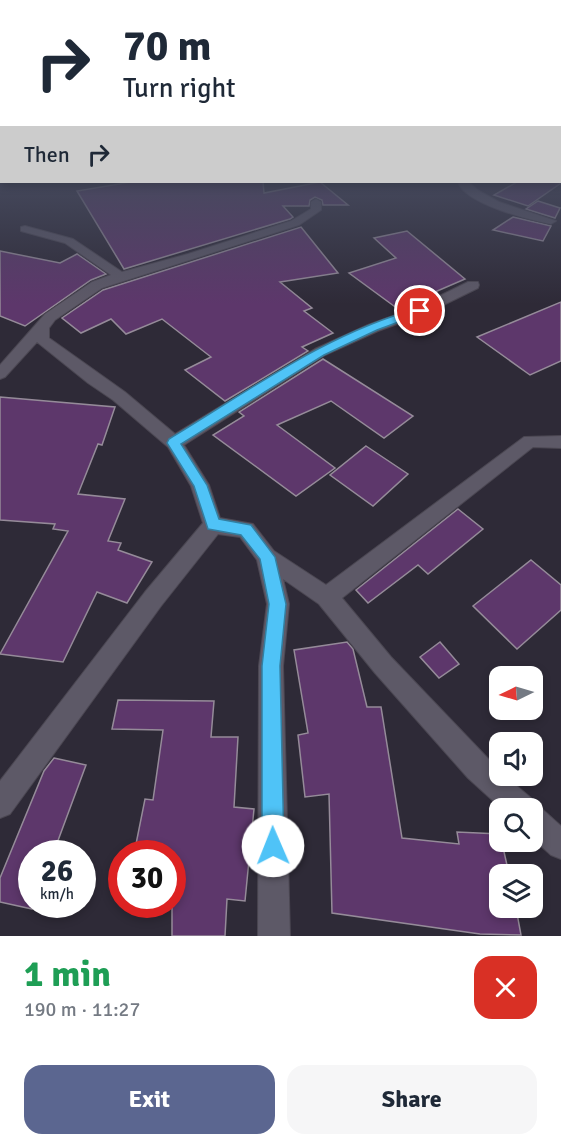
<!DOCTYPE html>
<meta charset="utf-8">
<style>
body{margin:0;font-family:Signika,sans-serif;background:#f6f6f7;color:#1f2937;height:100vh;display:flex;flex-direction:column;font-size:22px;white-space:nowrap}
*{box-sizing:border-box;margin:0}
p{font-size:20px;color:#747a83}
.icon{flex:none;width:33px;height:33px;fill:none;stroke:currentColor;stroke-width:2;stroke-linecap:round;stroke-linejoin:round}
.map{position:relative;height:936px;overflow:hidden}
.drawer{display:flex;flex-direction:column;background:#fff;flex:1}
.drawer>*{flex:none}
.top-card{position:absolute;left:0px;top:0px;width:561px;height:183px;box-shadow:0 3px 9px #0003;background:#fff;color:#1f2937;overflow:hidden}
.needle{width:39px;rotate:265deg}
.buttons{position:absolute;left:489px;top:666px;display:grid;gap:12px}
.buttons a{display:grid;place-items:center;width:54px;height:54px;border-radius:12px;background:#fff;box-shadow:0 3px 9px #0003;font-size:30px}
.speed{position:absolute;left:18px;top:840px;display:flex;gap:12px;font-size:30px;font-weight:700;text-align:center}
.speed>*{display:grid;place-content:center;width:78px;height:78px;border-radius:50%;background:#fff;box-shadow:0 3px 9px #0003;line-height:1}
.speed small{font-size:15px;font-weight:400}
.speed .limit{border:9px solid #d22;background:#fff;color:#111}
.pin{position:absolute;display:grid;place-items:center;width:51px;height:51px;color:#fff;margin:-26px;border:3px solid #fff;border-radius:50%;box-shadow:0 2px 6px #0007}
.me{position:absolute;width:66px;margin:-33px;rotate:359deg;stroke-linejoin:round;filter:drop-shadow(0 0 4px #0008)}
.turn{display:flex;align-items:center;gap:21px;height:126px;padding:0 24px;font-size:27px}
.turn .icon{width:78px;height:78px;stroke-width:2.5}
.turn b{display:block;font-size:42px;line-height:51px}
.then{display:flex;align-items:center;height:57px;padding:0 24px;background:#0003;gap:12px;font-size:22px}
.round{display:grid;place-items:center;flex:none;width:63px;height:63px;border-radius:18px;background:#f6f6f7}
.summary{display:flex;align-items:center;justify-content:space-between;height:102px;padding:0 24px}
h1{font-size:36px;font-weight:700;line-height:45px;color:#1e9e55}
.action{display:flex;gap:12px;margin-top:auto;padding:12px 24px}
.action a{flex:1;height:69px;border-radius:18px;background:#5b6690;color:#fff;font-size:24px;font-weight:700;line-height:69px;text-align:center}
.action a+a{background:#f6f6f7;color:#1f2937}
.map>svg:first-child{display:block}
.building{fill:#5d376b;stroke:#958b99;stroke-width:1.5}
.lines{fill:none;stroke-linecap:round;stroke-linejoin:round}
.street-casing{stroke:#4b4752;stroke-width:2}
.street{fill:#5d5967;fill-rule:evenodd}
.route{fill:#4fc3f7;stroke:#337fa1;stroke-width:1.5}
</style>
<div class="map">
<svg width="561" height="936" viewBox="0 0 561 936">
<rect width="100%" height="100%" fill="#2e2a37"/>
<g class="building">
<path d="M131 182H263L264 193 320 182 348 205H323L322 200 315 197 310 200 309 206H283L293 217 290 219 124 269 77 191Z"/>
<path d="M517 182H561V183L528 206 494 195Z"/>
<path d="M538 201 560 208 555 218 526 209Z"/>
<path d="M513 217 551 226 543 241 493 230Z"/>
<path d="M301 227 338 273 280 282 312 308 304 311 333 333 302 347 308 351 225 401 185 370 211 357 162 319 126 334 111 319 81 333 62 318 103 290Z"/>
<path d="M407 231 465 279 421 298 423 300 398 309 349 273 396 258 374 238Z"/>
<path d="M0 251 60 263 77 254 106 274 91 280 25 326 0 316Z"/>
<path d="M561 302V361L530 375 477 337Z"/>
<path d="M323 359 413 416 384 438 331 401 277 425 335 468 296 496 213 435 244 416 239 412Z"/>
<path d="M0 397 115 407 102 445 98 444 78 494 125 499 108 541 121 543 118 550 152 562 127 603 97 592 63 662 0 654 68 531 53 529 55 524 0 520Z"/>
<path d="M366 446 408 474 373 506 330 475Z"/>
<path d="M458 509 483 529 428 574 418 565 368 603 356 590Z"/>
<path d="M531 560 561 585V610L517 649 473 606Z"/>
<path d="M347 642 353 649 367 707H381L402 838 459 844 457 832 500 834 509 874H500V908H516L521 935 480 934 332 913 329 794 305 797 298 735 308 733 294 650Z"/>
<path d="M440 642 459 664 439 678 420 657Z"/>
<path d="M118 700 214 701 211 737H238L234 807 254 809 245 901 227 899 225 936H172V854H134L145 799 153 800 163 730 112 729Z"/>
<path d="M54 758 86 765 53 854H32V909L0 902V878L44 771Z"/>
</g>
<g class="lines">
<defs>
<g id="street">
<path d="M458 182H468L479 191 499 202 556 221 551 224C530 220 465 204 458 182Z"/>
<path d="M316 199 321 202V210L299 225 102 288 55 320 49 328V338L125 392 175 434 315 349 368 325 415 308 468 282H478L479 285 478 288 425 314 378 331 325 355 184 445 209 485 220 518 253 524 274 551 326 585 524 437 561 436V448L533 447 342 598 391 657 500 771V776H505L531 798 534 806 542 809 561 826V859L551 855 532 838V808H501L468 778 375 673 319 604 283 579 289 604 283 666 290 936H258L259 666 267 604 257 560 240 537 218 534 161 606 10 814 0 818V781L145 592 203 523 191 486 168 447 113 400 88 383 37 342 5 377 0 379V365L45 314 92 282 111 275 65 243 21 231V227L25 226 73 239 122 272 188 254 291 221 311 209V202Z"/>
</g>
</defs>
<use href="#street" class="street-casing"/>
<use href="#street" class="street"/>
</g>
<linearGradient id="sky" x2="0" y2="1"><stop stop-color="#19171e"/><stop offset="0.57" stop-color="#464a5e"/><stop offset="1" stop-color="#464a5e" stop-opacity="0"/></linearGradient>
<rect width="561" height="304" fill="url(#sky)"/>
<path class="route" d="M420 308 423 309V313L377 330 324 355 181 444 207 485 219 519 251 525 275 557 286 604 280 666 284 846 280 854 273 857 265 854 262 846V666L269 604 260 559 241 535 208 529 194 486 167 443 169 439C249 391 328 332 420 308Z"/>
</svg>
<div class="buttons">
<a><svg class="needle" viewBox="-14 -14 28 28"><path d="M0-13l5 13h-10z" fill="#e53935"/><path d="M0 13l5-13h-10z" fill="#747a83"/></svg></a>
<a><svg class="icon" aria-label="sound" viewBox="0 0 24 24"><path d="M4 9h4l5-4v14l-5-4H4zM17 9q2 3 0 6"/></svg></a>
<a><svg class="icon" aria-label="search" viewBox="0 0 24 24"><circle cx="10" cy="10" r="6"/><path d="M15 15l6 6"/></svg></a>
<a><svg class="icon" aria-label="layers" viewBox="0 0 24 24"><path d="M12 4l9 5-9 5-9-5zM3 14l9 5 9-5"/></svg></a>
</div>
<div class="speed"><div>26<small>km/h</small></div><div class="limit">30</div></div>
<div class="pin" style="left:420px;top:311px;background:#d93025"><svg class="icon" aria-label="arrive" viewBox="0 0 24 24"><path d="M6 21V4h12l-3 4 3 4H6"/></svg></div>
<svg class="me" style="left:273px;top:846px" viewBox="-20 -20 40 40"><circle r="19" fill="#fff"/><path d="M0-13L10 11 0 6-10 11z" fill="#4fc3f7"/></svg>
<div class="top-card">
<div class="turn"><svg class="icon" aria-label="right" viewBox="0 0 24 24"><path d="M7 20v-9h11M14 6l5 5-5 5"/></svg><div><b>70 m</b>Turn right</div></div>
<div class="then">Then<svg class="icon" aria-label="right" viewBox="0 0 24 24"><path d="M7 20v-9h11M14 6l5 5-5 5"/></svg></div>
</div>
</div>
<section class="drawer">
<div class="summary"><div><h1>1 min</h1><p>190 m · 11:27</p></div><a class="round" style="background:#d93025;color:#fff"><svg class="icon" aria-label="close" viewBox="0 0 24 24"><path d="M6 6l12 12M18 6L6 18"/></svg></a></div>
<div class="action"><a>Exit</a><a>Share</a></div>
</section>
